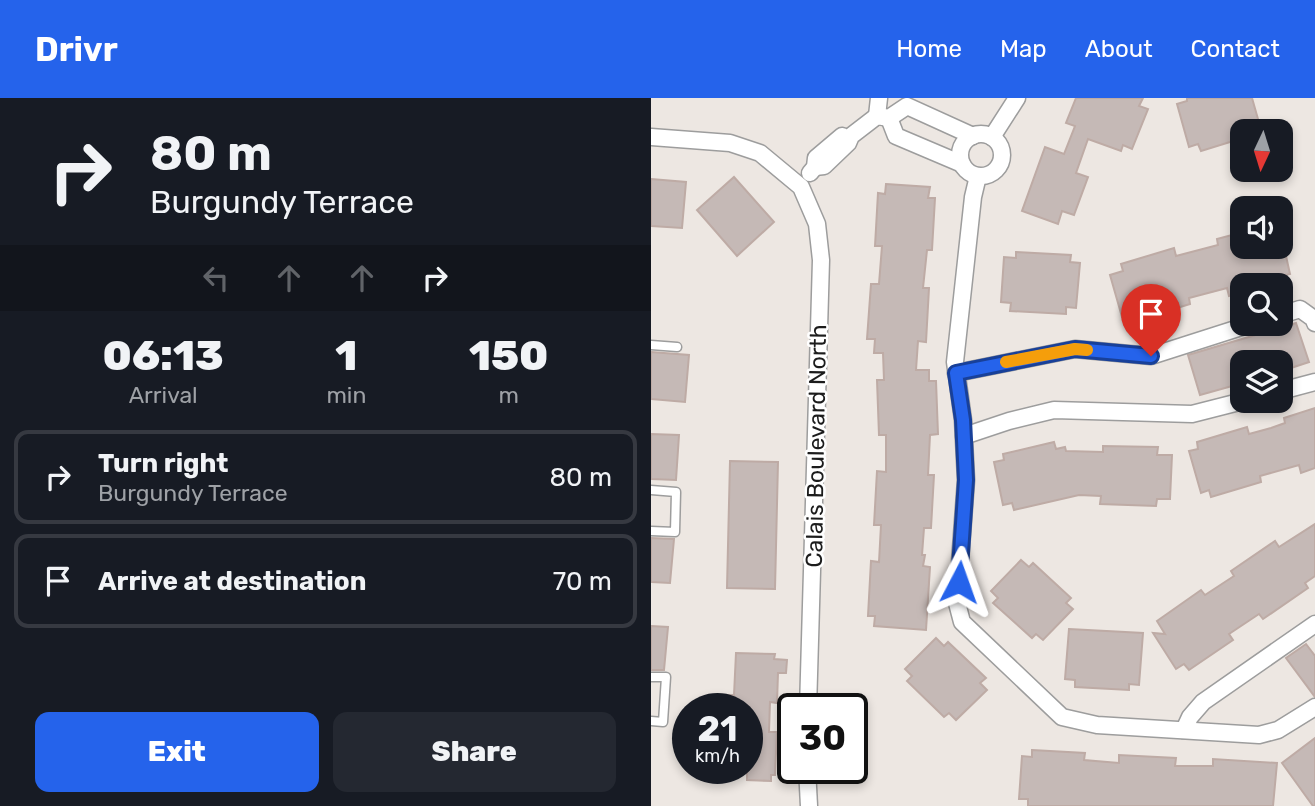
<!DOCTYPE html>
<style>
body{margin:0;font-family:Rubik,sans-serif;background:#242831;color:#f1f3f6;height:100vh;display:flex;flex-direction:column;font-size:26px;white-space:nowrap}
*{box-sizing:border-box;margin:0}
p{font-size:23px;color:#9ea1a6}
.icon{flex:none;width:38px;height:38px;fill:none;stroke:currentColor;stroke-width:2;stroke-linecap:round;stroke-linejoin:round}
.map{position:relative;flex:1;overflow:hidden}
.sheet{display:flex;flex-direction:column;background:#171b24;width:651px}
.sheet>*{flex:none}
.hud{background:#171b24;color:#f1f3f6;overflow:hidden}
.needle{width:46px;rotate:184deg}
.fabs{position:absolute;left:579px;top:21px;display:grid;gap:14px}
.fabs a{display:grid;place-items:center;width:63px;height:63px;border-radius:14px;background:#171b24;box-shadow:0 4px 10px #0003;font-size:35px}
.speed{position:absolute;left:21px;top:595px;display:flex;gap:14px;font-size:35px;font-weight:700;text-align:center}
.speed>*{display:grid;place-content:center;width:91px;height:91px;border-radius:50%;background:#171b24;box-shadow:0 4px 10px #0003;line-height:1}
.speed small{font-size:18px;font-weight:400}
.speed .limit{border:4px solid #111;border-radius:10px;background:#fff;color:#111}
.pin{position:absolute;display:grid;place-items:center;width:60px;height:60px;color:#fff;margin:-72px -30px;border-radius:50% 50% 50% 0;rotate:-45deg;box-shadow:0 0 7px #0007}
.pin .icon{rotate:45deg}
.me{position:absolute;width:77px;margin:-38px;rotate:4deg;stroke-linejoin:round;filter:drop-shadow(0 0 5px #0008)}
.turn{display:flex;align-items:center;gap:24px;height:147px;padding:0 35px;font-size:32px}
.turn .icon{width:91px;height:91px;stroke-width:2.5}
.turn b{display:block;font-size:49px;line-height:60px}
.lanes{display:flex;align-items:center;height:66px;padding:0 35px;background:#0003;justify-content:center;gap:35px;direction:ltr}
.lanes .off{opacity:.35}
.eta{display:flex;justify-content:space-evenly;align-items:center;height:119px;text-align:center}
.eta b{font-size:42px;font-weight:800;line-height:49px}
.cta{display:flex;gap:14px;margin-top:auto;padding:14px 35px}
.cta a{flex:1;height:80px;border-radius:14px;background:#2563eb;color:#fff;font-size:28px;font-weight:800;line-height:80px;text-align:center}
.cta a+a{background:#242831;color:#f1f3f6}
ul{padding:0;list-style:none}
li{display:flex;align-items:center;gap:21px;height:94px;margin:0 14px 10px;padding:0 21px;border:4px solid #363941;border-radius:14px}
li div{flex:1}
li b{display:block;font-size:26px}
li em{font-style:normal}
header{display:flex;align-items:center;gap:42px;box-sizing:border-box;height:98px;padding:0 35px;background:#2563eb;color:#fff}
header strong{font-size:33px}
nav{display:flex;gap:38px;margin-inline-start:auto;font-size:24px}
main{display:flex;flex:1;min-height:0}
.map>svg:first-child{display:block}
.building{fill:#c5b9b6;stroke:#beaba5;stroke-width:2}
.lines{fill:none;stroke-linecap:round;stroke-linejoin:round}
.lane-casing{stroke:#9d9d9d;stroke-width:11}
.street-casing{stroke:#9d9d9d;stroke-width:19}
.lane{stroke:#fff;stroke-width:8}
.street{stroke:#fff;stroke-width:16}
.route-casing{stroke:#184099;stroke-width:18}
.route{stroke:#2563eb;stroke-width:12}
.slow{stroke:#f59e0b;stroke-width:12}
.labels{text-anchor:middle;stroke-width:5;stroke-linejoin:round;paint-order:stroke}
.street-label{font-size:23px;fill:#1c1c1c;stroke:#fff}
</style>
<header>
<strong>Drivr</strong>
<nav><a>Home</a><a>Map</a><a>About</a><a>Contact</a></nav>
</header>
<main>
<section class="sheet">
<div class="hud">
<div class="turn"><svg class="icon" aria-label="right" viewBox="0 0 24 24"><path d="M7 20v-9h11M14 6l5 5-5 5"/></svg><div><b>80 m</b>Burgundy Terrace</div></div>
<div class="lanes"><svg class="icon off" aria-label="left" viewBox="0 0 24 24"><path d="M17 20v-9H6M10 6l-5 5 5 5"/></svg><svg class="icon off" aria-label="ahead" viewBox="0 0 24 24"><path d="M12 20V5M6 11l6-6 6 6"/></svg><svg class="icon off" aria-label="ahead" viewBox="0 0 24 24"><path d="M12 20V5M6 11l6-6 6 6"/></svg><svg class="icon" aria-label="right" viewBox="0 0 24 24"><path d="M7 20v-9h11M14 6l5 5-5 5"/></svg></div>
</div>
<div class="eta">
<div><b>06:13</b><p>Arrival</p></div>
<div><b>1</b><p>min</p></div>
<div><b>150</b><p>m</p></div>
</div>
<ul>
<li><svg class="icon" aria-label="right" viewBox="0 0 24 24"><path d="M7 20v-9h11M14 6l5 5-5 5"/></svg><div><b>Turn right</b><p>Burgundy Terrace</p></div><em>80 m</em></li>
<li><svg class="icon" aria-label="arrive" viewBox="0 0 24 24"><path d="M6 21V4h12l-3 4 3 4H6"/></svg><div><b>Arrive at destination</b></div><em>70 m</em></li>
</ul>
<div class="cta"><a>Exit</a><a>Share</a></div>
</section>
<div class="map">
<svg width="664" height="708" viewBox="0 0 664 708">
<rect width="100%" height="100%" fill="#ede7e2"/>
<g class="building">
<path d="M425 0H492L488 8 497 11 481 51 472 47 470 53 437 41 425 75 437 79 423 117 411 113 407 126 371 113 394 49 413 56 424 28 415 25Z"/>
<path d="M536 0H601L609 28 600 31V33H592V40L550 53 547 46 538 49 526 6 536 3Z"/>
<path d="M83 79 123 124 86 158 46 112Z"/>
<path d="M0 81 35 84 31 130 0 128Z"/>
<path d="M235 86 279 89 277 100H284L281 152H276L272 190H278L275 244 267 243 265 272H278V283H285L287 336 279 337 277 377H283L280 430H273L271 457H274L272 468 279 469 275 532 223 528 224 518H217L220 463 228 464 230 427H223L226 373 235 374V337H228L226 282H233L232 255H223L224 241H216L220 186H228L231 148H224L227 95 234 96Z"/>
<path d="M592 134V149H633L639 176 629 178 630 184 619 187H592V194L578 198 576 190 538 200 539 206 487 222 485 215 471 219 459 177 472 173 470 166 523 150 525 158 567 147 566 141Z"/>
<path d="M365 154 420 157 419 164 429 165 425 210 415 209V216L359 213 360 205 350 204 353 159 365 160Z"/>
<path d="M645 225 658 264 634 272 631 264H592V285L549 297 537 257Z"/>
<path d="M0 254 38 257 34 304 0 301Z"/>
<path d="M664 310V370L650 375 648 367 609 378 610 384 560 399 558 392 550 395 538 353 547 351 546 344 596 329 598 336 620 330 634 325 633 320Z"/>
<path d="M0 336 28 337 25 382 0 381Z"/>
<path d="M403 344 405 351 414 349 415 353 452 354V348L507 349 506 357H521L519 401H506L505 408 449 406 450 398 428 397 363 412 361 405 352 407 343 364 353 362 352 356Z"/>
<path d="M79 363 127 364 124 491 76 490Z"/>
<path d="M664 426V478L654 485 657 490 612 521 608 516 578 536 582 542 538 572 533 566 525 571 502 535 514 536 506 523 550 492 554 497 583 478 580 473 624 443 628 449Z"/>
<path d="M0 440 23 441 19 485 0 484Z"/>
<path d="M370 462 378 469 382 465 420 500 415 505 422 511 392 542 385 536 381 540 342 505 347 500 340 493Z"/>
<path d="M0 528 17 529 13 572H0Z"/>
<path d="M418 531 492 535 488 587 478 586V592L424 589V582L414 581Z"/>
<path d="M285 540 293 548 297 544 335 580 329 585 336 592 305 622 298 615 293 619 256 583 261 578 254 571Z"/>
<path d="M655 546 664 558V599L635 560Z"/>
<path d="M85 555 124 556 123 561 136 562 135 575H127L126 605 119 604 118 634H126L124 677H120V683L96 682V611H74L75 597H83Z"/>
<path d="M664 640V708H662L631 665Z"/>
<path d="M381 652 434 655 433 662 468 665V657L525 660 524 668H562V661L626 665 622 708H377V701H368L371 658 381 659Z"/>
</g>
<g class="lines">
<defs>
<g id="lane">
<path d="M0 247 26 249"/>
<path d="M0 392 25 394 24 434 0 433"/>
<path d="M0 579H15L12 624 0 623"/>
</g>
<g id="street">
<path d="M226 18 228 0"/>
<path d="M238 20 245 38 311 66"/>
<circle cx="330" cy="57" r="21"/>
<path d="M0 39 79 45 109 55 150 89 166 126 170 162 157 611"/>
<path d="M341 39 366 0"/>
<path d="M164 69 173 68 197 45 200 38 226 18 238 20 256 8 322 38"/>
<path d="M159 75 164 69 165 60 191 38"/>
<path d="M327 78 322 99 304 264 312 322 315 382 306 505 311 524 411 619 446 627 608 637 627 632 664 609"/>
<path d="M630 217 649 211 663 221 664 225"/>
<path d="M305 275 424 251 500 258 600 226"/>
<path d="M630 293 664 284"/>
<path d="M313 338 358 323 403 312 541 316 592 303"/>
<path d="M533 632 539 619 552 604 664 526"/>
<path d="M156 670 158 708"/>
</g>
</defs>
<use href="#lane" class="lane-casing"/>
<use href="#street" class="street-casing"/>
<use href="#lane" class="lane"/>
<use href="#street" class="street"/>
</g>
<g class="lines">
<defs>
<path id="route" d="M308 484 315 382 312 322 305 275 424 251 500 258"/>
</defs>
<use href="#route" class="route-casing"/>
<use href="#route" class="route"/>
<path class="slow" d="M355 264 424 251 436 252"/>
</g>
<g class="labels">
<g class="street-label">
<text transform="translate(165 348) rotate(-89)" y="8">Calais Boulevard North</text>
</g>
</g>
</svg>
<div class="fabs">
<a><svg class="needle" viewBox="-14 -14 28 28"><path d="M0-13l5 13h-10z" fill="#e53935"/><path d="M0 13l5-13h-10z" fill="#9ea1a6"/></svg></a>
<a><svg class="icon" aria-label="sound" viewBox="0 0 24 24"><path d="M4 9h4l5-4v14l-5-4H4zM17 9q2 3 0 6"/></svg></a>
<a><svg class="icon" aria-label="search" viewBox="0 0 24 24"><circle cx="10" cy="10" r="6"/><path d="M15 15l6 6"/></svg></a>
<a><svg class="icon" aria-label="layers" viewBox="0 0 24 24"><path d="M12 4l9 5-9 5-9-5zM3 14l9 5 9-5"/></svg></a>
</div>
<div class="speed"><div>21<small>km/h</small></div><div class="limit">30</div></div>
<div class="pin" style="left:500px;top:258px;background:#d93025"><svg class="icon" aria-label="arrive" viewBox="0 0 24 24"><path d="M6 21V4h12l-3 4 3 4H6"/></svg></div>
<svg class="me" style="left:308px;top:484px" viewBox="-20 -20 40 40"><path d="M0-17L14 15 0 8-14 15z" fill="#2563eb" stroke="#fff" stroke-width="4"/></svg>
</div>
</main>
